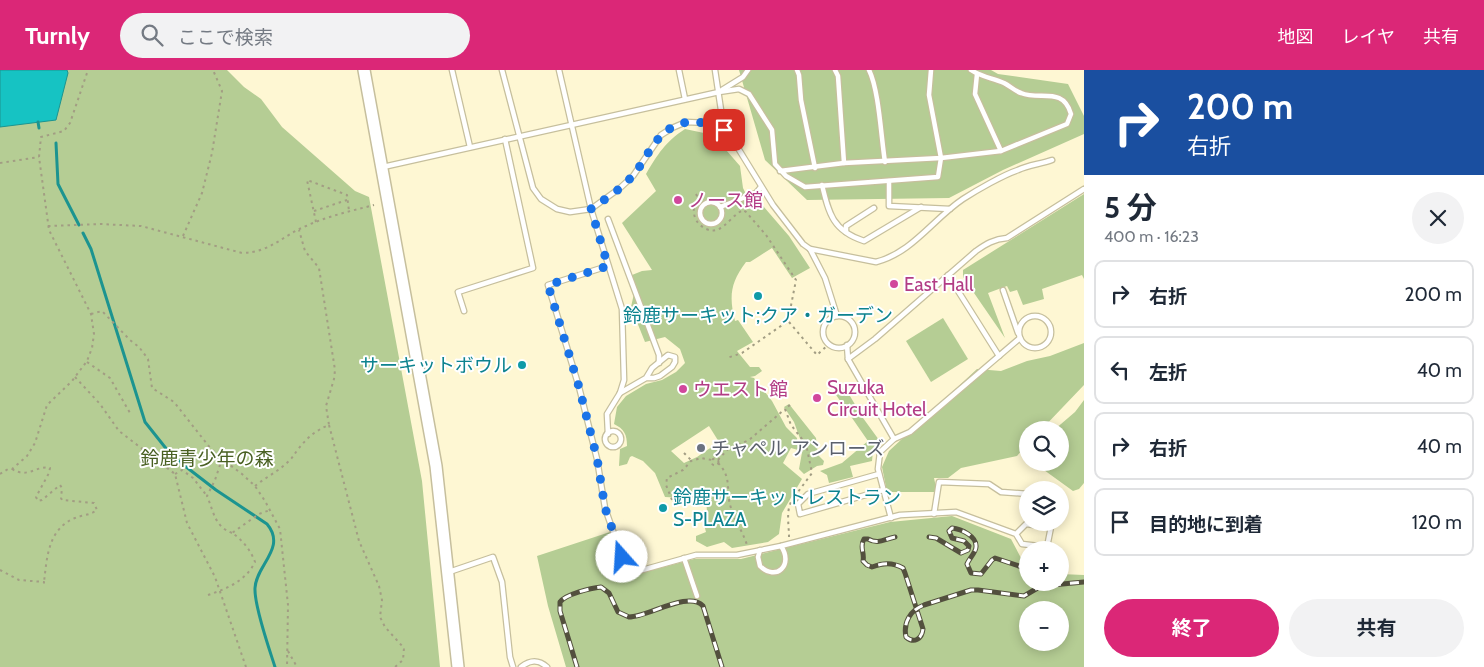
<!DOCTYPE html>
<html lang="ja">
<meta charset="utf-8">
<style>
body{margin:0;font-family:Cabin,"Noto Sans JP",sans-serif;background:#f2f2f3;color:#1f2937;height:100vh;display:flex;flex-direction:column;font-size:19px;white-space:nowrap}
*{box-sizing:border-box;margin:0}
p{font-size:16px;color:#747a83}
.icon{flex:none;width:28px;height:28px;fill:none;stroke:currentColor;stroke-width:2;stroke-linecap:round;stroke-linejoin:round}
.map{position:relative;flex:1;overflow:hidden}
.details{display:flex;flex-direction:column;background:#fff;width:400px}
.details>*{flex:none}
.hud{background:#1a4fa0;color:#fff;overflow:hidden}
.buttons{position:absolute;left:1019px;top:351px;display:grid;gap:10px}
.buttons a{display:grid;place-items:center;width:50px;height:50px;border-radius:50%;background:#fff;box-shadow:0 2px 12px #0003;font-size:25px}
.pin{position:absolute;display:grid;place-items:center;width:42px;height:42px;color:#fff;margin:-21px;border-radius:10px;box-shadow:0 2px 8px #0006}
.me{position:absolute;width:55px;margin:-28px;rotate:341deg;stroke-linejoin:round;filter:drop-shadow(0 0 4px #0008)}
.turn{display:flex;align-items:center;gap:18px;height:105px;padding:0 20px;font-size:22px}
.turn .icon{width:65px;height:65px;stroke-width:2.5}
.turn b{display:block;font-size:35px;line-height:42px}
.round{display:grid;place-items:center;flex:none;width:52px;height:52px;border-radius:26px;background:#f2f2f3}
.head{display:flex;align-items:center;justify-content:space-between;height:85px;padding:0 20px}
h1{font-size:30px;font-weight:700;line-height:38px}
.primary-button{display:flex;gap:10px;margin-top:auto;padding:10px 20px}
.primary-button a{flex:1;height:58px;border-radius:30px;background:#db2777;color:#fff;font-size:20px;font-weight:700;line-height:58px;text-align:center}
.primary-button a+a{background:#f2f2f3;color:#1f2937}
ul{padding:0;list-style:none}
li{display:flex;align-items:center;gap:15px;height:68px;margin:0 10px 8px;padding:0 10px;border:2px solid #e0e1e3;border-radius:10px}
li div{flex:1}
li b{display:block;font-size:19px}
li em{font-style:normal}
header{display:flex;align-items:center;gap:30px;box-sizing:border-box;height:70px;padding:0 25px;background:#db2777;color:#fff}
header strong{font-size:24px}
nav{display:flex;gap:28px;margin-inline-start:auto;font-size:18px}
.search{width:350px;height:45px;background:#f2f2f3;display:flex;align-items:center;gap:12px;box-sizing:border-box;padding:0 18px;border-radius:28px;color:#747a83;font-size:19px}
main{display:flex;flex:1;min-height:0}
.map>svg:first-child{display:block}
.green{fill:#b5cd94;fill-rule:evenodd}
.water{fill:#16c3c3;stroke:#1c9490}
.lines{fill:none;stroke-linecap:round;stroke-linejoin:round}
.stream{stroke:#1c9490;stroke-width:3}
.service-casing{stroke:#c6bf9d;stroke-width:7}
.tertiary-casing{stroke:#c6bf9d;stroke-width:14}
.path{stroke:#a29d83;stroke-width:2;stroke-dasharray:2.5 4;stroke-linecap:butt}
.service{stroke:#fff;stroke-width:4.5}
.tertiary{stroke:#fff;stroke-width:11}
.rail-casing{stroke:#53503e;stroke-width:5}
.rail{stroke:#fff;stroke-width:3;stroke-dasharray:9;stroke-linecap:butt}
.route{stroke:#1a73e8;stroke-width:9;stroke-dasharray:0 16.2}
.hotel-dot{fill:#d1479c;stroke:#fff;stroke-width:2}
.culture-dot{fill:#0f9aa8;stroke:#fff;stroke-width:2}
.worship-dot{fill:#6b7280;stroke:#fff;stroke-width:2}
.labels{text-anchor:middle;stroke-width:4;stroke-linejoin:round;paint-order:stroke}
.hotel-label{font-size:19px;fill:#b23c85;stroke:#fff;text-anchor:start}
.culture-label{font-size:19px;fill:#0d838f;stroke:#fff}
.worship-label{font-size:19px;fill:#5b616d;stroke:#fff;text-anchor:start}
.park-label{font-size:19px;fill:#496022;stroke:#fff}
</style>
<header>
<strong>Turnly</strong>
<div class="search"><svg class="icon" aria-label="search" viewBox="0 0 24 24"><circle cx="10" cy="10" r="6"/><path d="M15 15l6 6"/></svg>ここで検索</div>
<nav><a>地図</a><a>レイヤ</a><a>共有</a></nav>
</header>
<main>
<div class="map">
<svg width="1084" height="597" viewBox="0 0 1084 597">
<rect width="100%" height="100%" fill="#fef7d3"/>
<g class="green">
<path d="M0 0H227L244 17 261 29 282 57 355 121 369 127 422 411 440 597H0Z"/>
<path d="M739 0H991L998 4 1068 14 1084 46V64L1003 100 949 128 807 130 765 90Z"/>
<path d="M685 59 704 63 720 73 740 96 743 118 749 130 757 129 789 166 810 198 792 208 772 178 750 192H746C730 213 729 227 735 251L738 250 753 272 737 281 750 297H759L762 301 755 306 750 307 754 308 772 331 786 357 797 368 798 380 791 378 783 393 802 409 782 443 779 464 768 472 732 478 724 472 707 477 696 471V466L706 462 701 444 707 442 706 427 693 430V428L685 431 683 428 665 427 655 403 643 391 632 386 630 387 627 394 619 396 620 379 627 376C627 364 624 359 614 354L617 337 626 326 646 314 662 310 676 302 685 293 680 279 665 267 645 272 631 237 635 219 632 205 642 201 652 200 622 153 656 121 646 104C658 84 665 72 685 59ZM709 356 719 372 697 387 684 393 671 381Z"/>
<path d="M1084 124V209L1082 205 1042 219 1044 229 1023 235 1017 220 1010 222 1007 216 988 223 1005 268 963 207V200Z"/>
<path d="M943 248 968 289 931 312 906 271Z"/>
<path d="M1084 273V315L1041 360H1028L1027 374 1017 386 961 398 948 408H934L937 422H887L882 397 889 381 977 299 1001 301 1027 291 1050 286Z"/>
<path d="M841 317 847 321 863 348 879 370 873 381 872 391 850 396 853 407 829 413 827 405 820 401 842 393 868 371 834 322Z"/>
<path d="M1084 330V413L1079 419 1073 421 1044 400 1034 398 1029 393 1060 392V360H1054L1075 342Z"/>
<path d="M789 334 816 368 818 385 824 391 823 395 817 396 804 404 799 399 803 377 794 352 784 337Z"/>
<path d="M952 446 1011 469 1021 488 1027 490 1028 512H1060V504L1084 505V597H566L548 536 537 486 610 462 622 508 694 489H741L890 452ZM1028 540H1060V572H1028Z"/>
</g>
<path class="water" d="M0 0H67L68 3 56 50 0 57Z"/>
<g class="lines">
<g class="stream">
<path d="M38 52 39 58"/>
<path d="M56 73 58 114 79 155"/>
<path d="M83 163 91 179 145 352 172 386 216 420 267 454C287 478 256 495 255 518 254 536 269 578 275 597"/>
</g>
<defs>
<g id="service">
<path d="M452 0 470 77"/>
<path d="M502 0 533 118 541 129 557 139 570 142 591 139 620 118 633 106 661 65 672 58 686 52 709 53 724 60 733 70 773 135 803 174 810 179 825 208 837 246"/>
<path d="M559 0 591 139 622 239 624 310 620 323 607 344 608 364"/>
<path d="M679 0 685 29"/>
<path d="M715 0 724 60"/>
<path d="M797 0 799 5 801 30 815 98"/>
<path d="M835 0 838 6 844 93"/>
<path d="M869 0C879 20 881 67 885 92"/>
<path d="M977 4 975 24 1001 81"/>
<path d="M722 20 743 7 748 0"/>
<path d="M383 97 719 22 739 19 749 24 772 60 775 94 786 106 805 117 938 107 941 88 929 25 931 0"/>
<path d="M780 101 844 93 941 88 1001 81 1067 54 1071 44C1063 16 1040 31 1021 23 1015 21 1010 16 1004 13 993 8 981 7 971 0"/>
<path d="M889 111V136L950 139"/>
<path d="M822 115C829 144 833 161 864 171L921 137"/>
<circle cx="711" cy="143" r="11"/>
<path d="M720 137 756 123 761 117"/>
<path d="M608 149 659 285V293"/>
<path d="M846 162V156L874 138"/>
<path d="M810 179 876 192C912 183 933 149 963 129 977 120 1003 105 1018 100 1028 95 1041 94 1052 90"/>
<path d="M608 196 548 215 579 317 597 389 605 438 628 504 696 485H737L781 476 900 445 956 442 1016 464 1022 474 1047 477 1051 457 1026 454 1016 464"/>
<path d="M948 205 999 286"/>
<path d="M1003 220 1018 263"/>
<path d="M464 241 458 222 533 198 505 69"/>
<circle cx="839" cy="262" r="16"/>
<circle cx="1035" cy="262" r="16"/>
<path d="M847 275 848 289"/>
<path d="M620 323 646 308H654L660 306 672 297 675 292V287L668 285 652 298 646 308"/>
<circle cx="613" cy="369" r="8"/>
<path d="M894 369 910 362 1020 268"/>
<path d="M879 404 808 424 798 434 800 444 883 420"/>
<path d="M934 444 939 412 989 414 1001 422 1028 424"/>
<path d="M891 448 878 399 880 382 894 369 848 289 875 269 976 181C986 174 994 169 1007 168L1084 119"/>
<path d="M760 480 758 487 760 496C776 512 794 495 781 476"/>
<path d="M684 488 697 526"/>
<path d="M449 502 493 487 502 512 510 587 513 597"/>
<path d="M521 597C530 590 538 589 547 597"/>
</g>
<path id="tertiary" d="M364 0 436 396 458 597"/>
</defs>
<use href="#service" class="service-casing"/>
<use href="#tertiary" class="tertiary-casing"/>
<g class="path">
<path d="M0 93 39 87"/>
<path d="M696 124 701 133 694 137C693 144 695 150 700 155 720 171 727 148 743 140L746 142 766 165 796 210 788 251 742 283 727 288"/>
<path d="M314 141 347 130"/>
<path d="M316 152 307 110 347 125 349 141"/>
<path d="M48 156 100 154 141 156 242 183C271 182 282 166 306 156 328 146 351 141 374 135"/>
<path d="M183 166 202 123 212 83 222 21 213 0"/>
<path d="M91 244 102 241 130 270 139 277 148 289 152 318 174 332 211 379 222 389"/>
<path d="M789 252 817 285 829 274"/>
<path d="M87 292 110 308 130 343"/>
<path d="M75 307 100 334 119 361 175 404 187 453 215 507 246 597"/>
<path d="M790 335 785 339 791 355 806 374 812 403 795 426"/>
<path d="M329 355 359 471 379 516 382 530 380 547 385 557 404 578 403 590 395 597"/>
<path d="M684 383 691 390"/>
<circle cx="715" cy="392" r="3.5"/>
<path d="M718 390 728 379 749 370 785 339"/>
<path d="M718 393C733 408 725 421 731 438 735 451 743 462 747 475"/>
<path d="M12 399C28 409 36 395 50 398L49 403 36 427 38 431 42 430 60 415 62 418 61 428 62 430 94 433 97 440C91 445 82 445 75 448 48 459 47 487 44 512"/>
<path d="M0 404 8 399H12L27 386 35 373 47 335 72 311 87 291 92 278 94 264 91 244 49 160 39 87 41 67 64 61 70 53 88 0"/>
<path d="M175 404 182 400 193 408 207 426"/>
<path d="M255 416C266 407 279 401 289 391 293 387 295 383 299 378 307 368 316 360 329 355L326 336 334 309 335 300 319 198 305 181 299 160"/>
<path d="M672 430 666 415 667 408 683 400 691 391 701 388 712 390"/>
<path d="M232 463C214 456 214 442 207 426L215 410 222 389 242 404 255 416 265 431 280 459 288 535 287 597"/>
<path d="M789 467C789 456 786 442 791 432"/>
<path d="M0 500 19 510 44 512V516"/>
<path d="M208 525C226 519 246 511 255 492 251 481 243 470 232 463L259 444 270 440"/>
<path d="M288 581 297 597"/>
</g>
<use href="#service" class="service"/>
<use href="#tertiary" class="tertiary"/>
<defs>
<g id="rail">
<path d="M895 467C884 469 879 475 868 469H864C859 477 865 483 863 491L867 495 872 497C883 493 892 492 903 498L905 503 923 559C922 569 914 574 906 567 903 553 910 540 924 535L971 520H978L1024 526 1041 516 1084 512"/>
<path d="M929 467 936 468 961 483 968 480 969 476 964 471 952 468 949 461 952 458C961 459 977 466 976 477 976 482 969 489 967 494L971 503 981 504 992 490 995 488 1028 499"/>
<path d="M577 597 560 541V532C566 524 591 518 601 517L609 523 618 542 629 547C648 547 689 520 703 536L722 597"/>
</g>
</defs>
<use href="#rail" class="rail-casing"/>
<use href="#rail" class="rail"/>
</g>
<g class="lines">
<path class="route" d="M622 487 605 438 597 388 579 317 548 215 608 196 591 139C605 129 622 119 633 105 642 95 647 83 655 73 674 47 699 48 724 60"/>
</g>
<g class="hotel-dot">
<circle cx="678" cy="130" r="5"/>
<circle cx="894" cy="214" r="5"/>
<circle cx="683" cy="319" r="5"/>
<circle cx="817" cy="328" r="5"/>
</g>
<g class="culture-dot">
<circle cx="758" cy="226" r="5"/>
<circle cx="522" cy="295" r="5"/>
<circle cx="663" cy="438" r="5"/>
</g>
<circle class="worship-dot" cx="701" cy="378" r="5"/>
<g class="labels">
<g class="hotel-label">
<text x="688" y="137">ノース館</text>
<text x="904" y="221">East Hall</text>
<text x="827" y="324">Suzuka<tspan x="827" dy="22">Circuit Hotel</tspan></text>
<text x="693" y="326">ウエスト館</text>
</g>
<g class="culture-label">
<text x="758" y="252">鈴鹿サーキット;クア・ガーデン</text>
<text x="512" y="302" text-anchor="end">サーキットボウル</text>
<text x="673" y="434" text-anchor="start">鈴鹿サーキットレストラン<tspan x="673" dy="22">S-PLAZA</tspan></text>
</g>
<g class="worship-label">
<text x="711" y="385">チャペル アンローズ</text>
</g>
<g class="park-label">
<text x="207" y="395">鈴鹿青少年の森</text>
</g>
</g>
</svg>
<div class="buttons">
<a><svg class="icon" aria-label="search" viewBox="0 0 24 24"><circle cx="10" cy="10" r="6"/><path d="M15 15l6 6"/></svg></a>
<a><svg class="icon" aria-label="layers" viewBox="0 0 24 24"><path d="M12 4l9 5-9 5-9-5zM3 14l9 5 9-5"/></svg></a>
<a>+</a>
<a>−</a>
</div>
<div class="pin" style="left:724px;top:60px;background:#d93025"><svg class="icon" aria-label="arrive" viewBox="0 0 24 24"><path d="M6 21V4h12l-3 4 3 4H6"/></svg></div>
<svg class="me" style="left:622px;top:487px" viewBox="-20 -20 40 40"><circle r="19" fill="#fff"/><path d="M0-13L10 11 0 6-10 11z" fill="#1a73e8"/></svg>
</div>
<section class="details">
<div class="hud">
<div class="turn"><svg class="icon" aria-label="right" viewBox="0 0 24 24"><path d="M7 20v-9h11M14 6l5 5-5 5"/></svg><div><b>200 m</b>右折</div></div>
</div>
<div class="head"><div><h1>5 分</h1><p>400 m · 16:23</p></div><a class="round"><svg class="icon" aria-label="close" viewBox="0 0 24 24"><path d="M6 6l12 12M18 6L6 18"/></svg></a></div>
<ul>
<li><svg class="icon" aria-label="right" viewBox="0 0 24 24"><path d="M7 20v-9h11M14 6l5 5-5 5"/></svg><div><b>右折</b></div><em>200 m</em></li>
<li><svg class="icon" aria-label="left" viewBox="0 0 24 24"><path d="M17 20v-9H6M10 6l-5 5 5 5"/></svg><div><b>左折</b></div><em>40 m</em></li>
<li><svg class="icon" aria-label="right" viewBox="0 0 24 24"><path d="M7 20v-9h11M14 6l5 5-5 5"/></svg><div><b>右折</b></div><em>40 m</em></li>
<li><svg class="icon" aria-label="arrive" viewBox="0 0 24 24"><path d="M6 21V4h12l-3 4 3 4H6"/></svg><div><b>目的地に到着</b></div><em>120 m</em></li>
</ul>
<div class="primary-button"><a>終了</a><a>共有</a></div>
</section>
</main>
